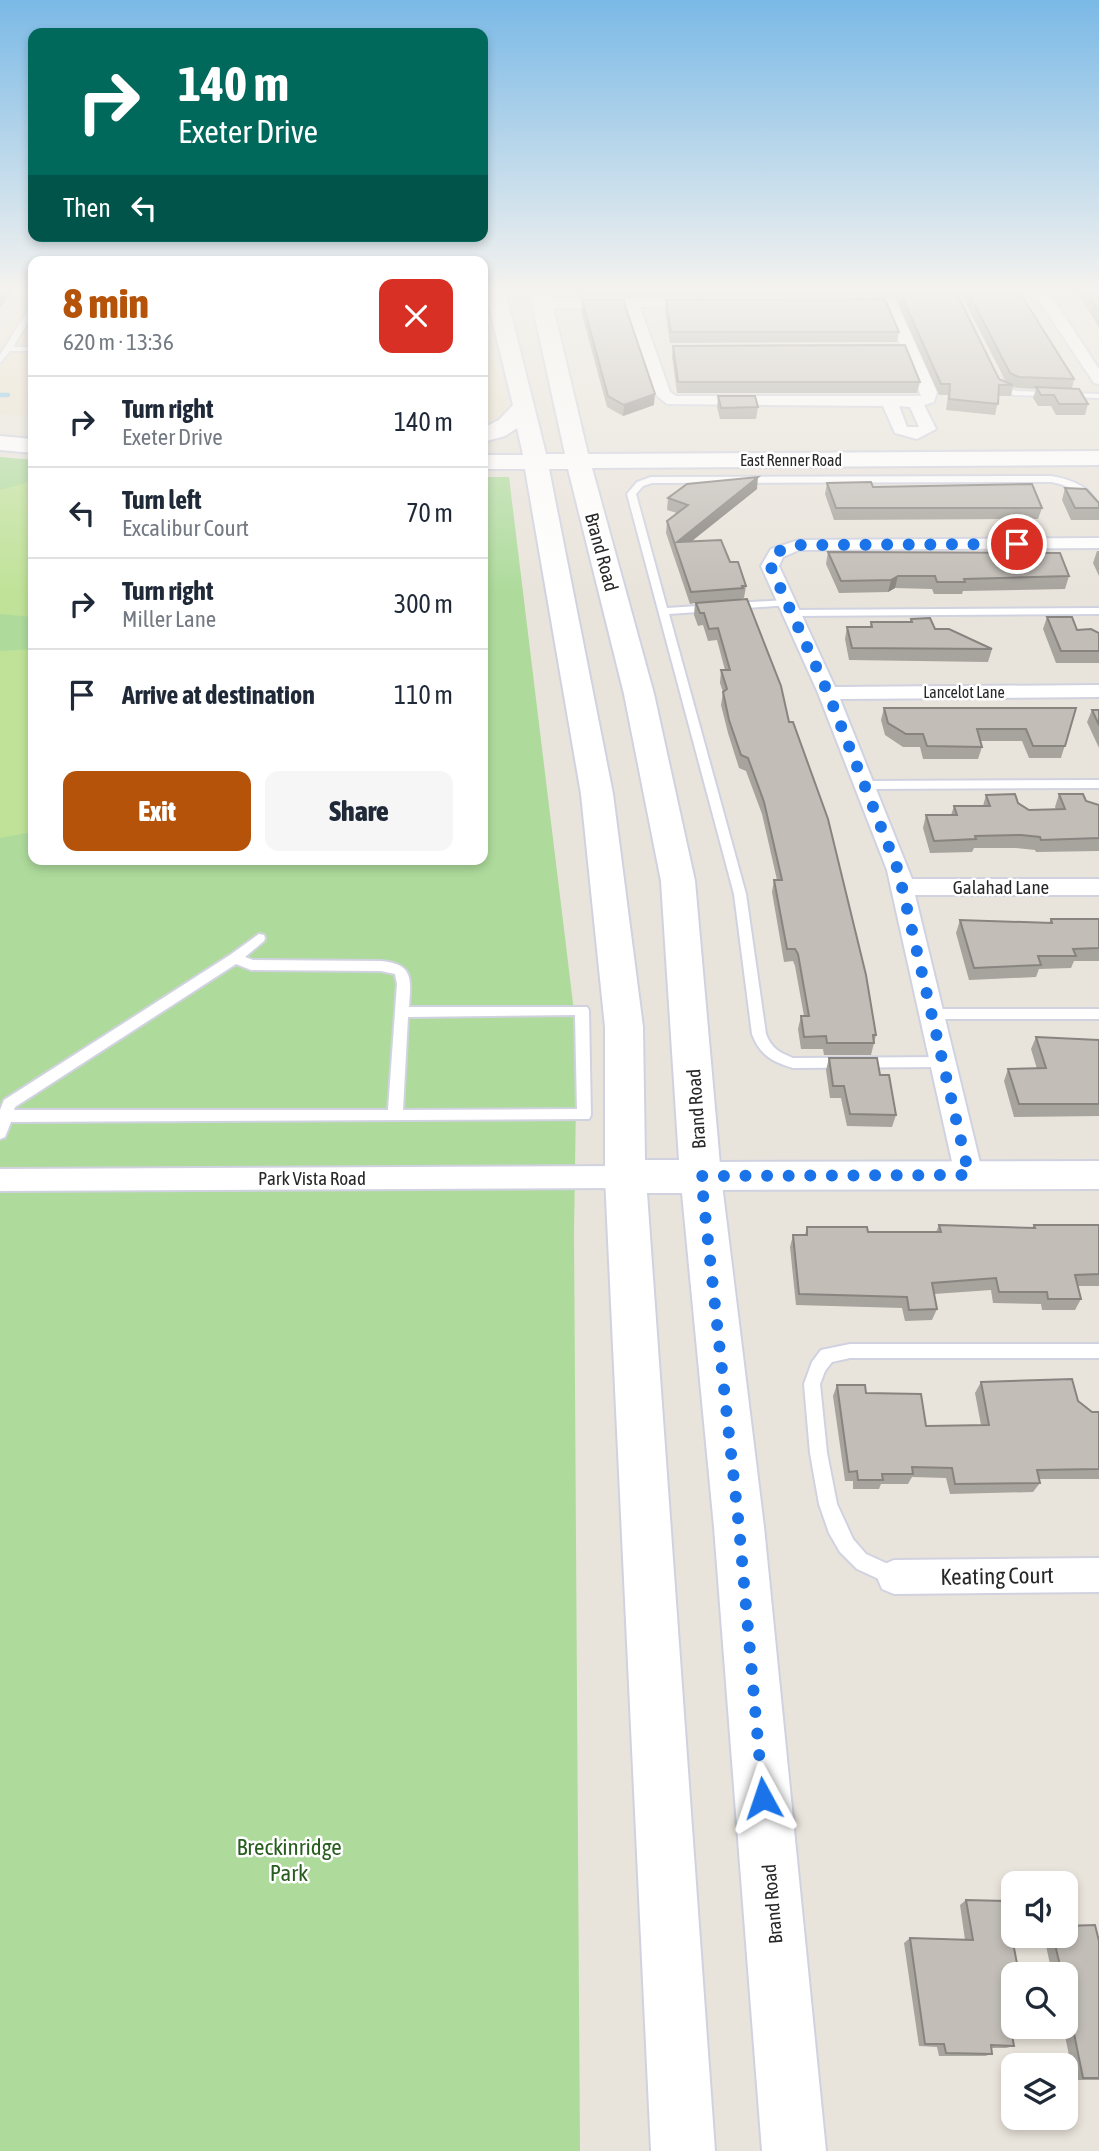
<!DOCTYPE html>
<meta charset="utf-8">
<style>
body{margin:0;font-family:"Asap Condensed",sans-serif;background:#f6f6f7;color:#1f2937;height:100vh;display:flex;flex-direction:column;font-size:26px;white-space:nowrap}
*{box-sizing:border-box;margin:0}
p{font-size:23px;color:#747a83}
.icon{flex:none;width:38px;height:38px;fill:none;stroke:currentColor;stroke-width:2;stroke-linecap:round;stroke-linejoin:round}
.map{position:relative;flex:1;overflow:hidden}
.sheet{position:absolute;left:28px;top:256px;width:460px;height:609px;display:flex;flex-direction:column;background:#fff;border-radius:14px;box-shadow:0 4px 10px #0003}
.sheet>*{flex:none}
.top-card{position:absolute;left:28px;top:28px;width:460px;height:214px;border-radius:14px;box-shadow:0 4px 10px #0003;background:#00695c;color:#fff;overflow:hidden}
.tools{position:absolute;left:1001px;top:1871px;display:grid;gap:14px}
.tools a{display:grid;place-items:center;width:77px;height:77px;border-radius:14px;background:#fff;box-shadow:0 4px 10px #0003;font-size:35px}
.pin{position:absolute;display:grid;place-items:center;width:60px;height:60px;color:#fff;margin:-30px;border:4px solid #fff;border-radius:50%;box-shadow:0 2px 7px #0007}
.me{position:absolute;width:77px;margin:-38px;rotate:355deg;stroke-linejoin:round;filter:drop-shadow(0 0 5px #0008)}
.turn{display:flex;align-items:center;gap:24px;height:147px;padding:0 35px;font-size:32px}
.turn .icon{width:91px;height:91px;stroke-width:2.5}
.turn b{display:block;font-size:49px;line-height:60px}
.then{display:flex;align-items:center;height:66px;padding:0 35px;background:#0003;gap:14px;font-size:26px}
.round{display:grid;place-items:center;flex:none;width:74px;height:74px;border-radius:14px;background:#f6f6f7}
.summary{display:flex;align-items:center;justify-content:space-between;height:119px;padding:0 35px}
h1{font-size:42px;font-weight:800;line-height:52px;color:#b45309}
.action{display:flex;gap:14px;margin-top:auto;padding:14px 35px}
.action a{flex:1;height:80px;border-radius:14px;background:#b45309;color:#fff;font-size:28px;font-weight:800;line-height:80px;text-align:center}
.action a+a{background:#f6f6f7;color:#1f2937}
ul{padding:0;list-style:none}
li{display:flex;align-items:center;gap:21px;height:91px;padding:0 35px;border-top:2px solid #e0e1e3}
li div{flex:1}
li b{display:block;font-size:26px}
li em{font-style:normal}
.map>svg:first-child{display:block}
.education{fill:#eae1cb}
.green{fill:#aedb9c}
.pitch{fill:#bfe298}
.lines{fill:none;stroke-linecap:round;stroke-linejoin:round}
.stream{stroke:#76c1e3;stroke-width:4.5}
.service-casing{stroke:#d0d2e0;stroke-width:4}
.minor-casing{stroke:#d0d2e0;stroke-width:4}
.tertiary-casing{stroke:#d0d2e0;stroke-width:4}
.secondary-casing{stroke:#d0d2e0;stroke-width:4}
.service{fill:#fff;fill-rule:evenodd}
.minor{fill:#fff;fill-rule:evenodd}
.tertiary{fill:#fff;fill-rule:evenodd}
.secondary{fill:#fff;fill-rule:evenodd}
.wall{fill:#a7a39d}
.shaded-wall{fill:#888480}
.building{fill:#c2bdb7;stroke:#888480;stroke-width:2}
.route{stroke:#1a73e8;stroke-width:12;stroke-dasharray:0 21.6}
.labels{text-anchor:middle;stroke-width:5;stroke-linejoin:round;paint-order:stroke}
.far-street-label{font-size:16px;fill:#282828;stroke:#fff}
.street-label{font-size:19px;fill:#282828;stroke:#fff}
.near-street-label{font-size:23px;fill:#282828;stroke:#fff}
.near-park-label{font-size:23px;fill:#295d1f;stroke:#fff}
</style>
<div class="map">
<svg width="1099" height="2151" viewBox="0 0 1099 2151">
<rect width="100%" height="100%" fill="#e9e4db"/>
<g class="education">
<path d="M32 290 33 417 0 414V338Z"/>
<path d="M483 321 507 413 483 426Z"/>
</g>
<path class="green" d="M0 457 33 460V859H483V477H509L577 1036 574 1233 580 2151H0Z"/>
<g class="pitch">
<path d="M33 481V617L0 614V490Z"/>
<path d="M33 649V832L0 838V651Z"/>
</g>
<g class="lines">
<path class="stream" d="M0 395H8"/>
<defs>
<g id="service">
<path d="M30 307H33V314L13 347H33V351H10L0 363V355Z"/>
<path d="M995 377H1001L1005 386 1016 391 1099 394V398L1014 395 999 389Z"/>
<path d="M1051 476C1074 480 1099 489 1099 516L1096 515C1084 496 1074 486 1051 482L652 483 643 486 636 494 667 608 713 605 718 608 713 611 669 614 746 894 766 1034C771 1048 780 1053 793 1058L943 1057 950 1062 943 1067 793 1068C772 1062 760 1055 752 1034L734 894 627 494 637 482 651 477Z"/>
<path d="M787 600 792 603 790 605 734 609 729 606 734 603Z"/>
<path d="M1099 608V614L792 616 787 613 792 610Z"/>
<path d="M1099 780V788L865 789 859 785 865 781Z"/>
<path d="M259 934 264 935 265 938 264 941 245 957 253 960 381 961C414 964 411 979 409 1007H587L589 1010 591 1115 589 1119 11 1122 5 1137 0 1139V1110L4 1100 230 955ZM236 964 251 970 381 971 395 974 397 984 388 1110H14L15 1107ZM575 1015 577 1109 403 1110 408 1017Z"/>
<path d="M932 1009H1099V1019H932L925 1014Z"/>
<path d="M850 1344H1099V1358H850L832 1362 825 1371 820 1384 827 1453 837 1504 853 1539 866 1554 901 1570 903 1577 901 1584 894 1586 857 1569 840 1552 829 1533 819 1504 810 1453 804 1384 812 1362 821 1350Z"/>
</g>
<g id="minor">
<path d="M1032 290 1048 291 1099 369V384L1094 383Z"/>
<path d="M700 299 705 300V306L640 307 670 392 676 396H921L885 307H851L844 303C854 296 887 296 897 303L937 392 934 402 924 405 936 429 917 439 895 433 883 406 667 404 655 394 627 308H540L533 304 540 300ZM899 406 910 407 919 427H907Z"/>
<path d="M1099 538V548L799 550 783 557 779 566 835 687 1099 685V697L840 699 912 879H1099V895H915L983 1175 979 1183 969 1186 959 1183 955 1175 887 870 818 693 761 566 771 549 799 540Z"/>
<path d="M625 1166 635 1169 639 1177 635 1185 625 1188 0 1191V1169Z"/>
<path d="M1099 1558V1592L894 1594 882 1589 877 1577 882 1565 894 1560Z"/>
</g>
<path id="tertiary" d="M1099 1161V1189L701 1190 689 1186 683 1176 689 1166 701 1162Z"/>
<g id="secondary">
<path d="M485 290H505L546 454H565L529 290H549L588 454 1099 451V465L592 468 654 694 695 881 721 1176 764 1527 826 2151H762L714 1527 682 1193H647L715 2151H651L605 1177V1027L581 794 525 469H483V455H523L517 428 505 436 483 442V428L499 420 513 405ZM549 469H568L624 694 661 881 679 1160H645L643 1027 613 794Z"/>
<path d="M0 436 33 439V453L0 450Z"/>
</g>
</defs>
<use href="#service" class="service-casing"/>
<use href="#minor" class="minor-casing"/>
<use href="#tertiary" class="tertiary-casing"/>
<use href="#secondary" class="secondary-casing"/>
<use href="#service" class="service"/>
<use href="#minor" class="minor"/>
<use href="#tertiary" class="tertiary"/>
<use href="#secondary" class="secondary"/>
</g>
<g class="wall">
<path d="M580 290H955L999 379 1006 382 959 290H1018L1074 379 1072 388 1088 404 1085 415H1056L1051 406H1038L1033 398 1036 389 1017 388 1013 387 1011 396H999L995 415 946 410 948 395H939L895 297H580Z"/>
<path d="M1075 290H1099V327Z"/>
<path d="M582 300 654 405 623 416 607 407 581 311Z"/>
<path d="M666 300 899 332 897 342 670 343 665 311Z"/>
<path d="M673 346 920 382 917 393H677L672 357Z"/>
<path d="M718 396 758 407 756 419H720L717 407Z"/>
<path d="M827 483 873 487 1042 508 1038 519 834 520 825 494Z"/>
<path d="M1065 488 1099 503V499V520H1071L1062 500Z"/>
<path d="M757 489 692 541 730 562 746 586 744 598H742L741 600 789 722 876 1035 871 1055H824L823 1049H801L798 1029 801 1016H804L795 966 793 961 784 962 772 892 774 880H777L762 814 746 771 739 768 728 733 721 705 723 692 720 683 721 670H725L717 640 708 641 703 625 698 626 694 615 695 603 690 604 666 533 667 521 677 513 667 510 668 498Z"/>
<path d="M1097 551H1099V576L1093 563Z"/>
<path d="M828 552 1069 576 1065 589 963 591 962 594H934L932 589 895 588 888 592 839 593 826 564Z"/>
<path d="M1047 617 1077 630 1099 633V663H1056L1043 629Z"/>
<path d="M911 619 935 629 992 649 988 662 849 660 845 639 847 627H870L871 622H910Z"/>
<path d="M884 708H1076L1061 758H1029L1022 741H980L982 747 978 759H923L920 747H903L885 735 881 720Z"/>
<path d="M1092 710H1099V748L1087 722Z"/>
<path d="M1059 794 1099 805V851L1036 852 1035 850 1016 848H974L972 852 930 853 923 828 926 815H951L954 806H983L986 795 1018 803 1029 810 1056 809 1055 807Z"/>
<path d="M1051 919H1099V961H1074L1071 968 1039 969 1036 977 969 980 956 933 960 920 1049 923Z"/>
<path d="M1036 1037 1099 1040V1116L1014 1117 1004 1081 1008 1069H1037L1031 1049Z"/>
<path d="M829 1058 880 1075 896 1115 892 1127 847 1126 841 1098H830L826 1070Z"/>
<path d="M939 1225 1032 1228 1034 1225H1099V1286H1078L1081 1299 1075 1310H1042L1041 1304 993 1303 991 1290 934 1294 937 1309 932 1320 905 1321 902 1308 796 1305 790 1247 793 1235H805L807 1227 868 1232H936Z"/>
<path d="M981 1382 1078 1401 1092 1412H1099V1479H1039L1040 1483 1033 1492 950 1494 946 1478 912 1477 908 1484H881L879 1489H853V1481H845L833 1396 837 1385 866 1393 926 1426 981 1425 975 1393Z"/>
<path d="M966 1900 1013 1974V2016H1009L1014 2046 1006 2048H992V2054L985 2056H939L937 2047 919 2046 904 1943 910 1938 965 1940 960 1905Z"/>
<path d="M1044 1936H1066L1099 1941V2080H1074L1063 2026H1066V1974H1052Z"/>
</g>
<g class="shaded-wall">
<path d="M3 290H14L0 308V293Z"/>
<path d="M655 394 654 405 623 416 624 405Z"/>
<path d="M758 477 757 489 678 552 677 542Z"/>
<path d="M898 576 895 588 888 592 891 580Z"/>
</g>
<g class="building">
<path d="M899 290H955L999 379 1013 385H999L998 404 949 399 950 384H941Z"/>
<path d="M967 290H1018L1074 379 1019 377 1010 373Z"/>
<path d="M1085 290H1099V311Z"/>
<path d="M885 299 899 332H671L666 300Z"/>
<path d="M582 300H623L655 394 624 405 608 396Z"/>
<path d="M905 345 920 382H678L673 346Z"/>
<path d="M1036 387 1079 389 1088 404H1059L1054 395H1041Z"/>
<path d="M718 396H755L758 407 721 408Z"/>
<path d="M758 477 677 542 721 540 730 562H738L746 586H742L743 588 691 592 667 521 688 505 668 498 687 484Z"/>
<path d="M871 482 873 487 1032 484 1042 508H836L827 483Z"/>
<path d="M1065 488 1086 489 1099 503V508H1075Z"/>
<path d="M828 552 1060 553 1069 576 964 579 965 582H937L935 576H898L891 580 841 581Z"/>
<path d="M747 599 781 686 789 722H793L828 819 866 975 876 1035H873L874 1043H827L826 1036 804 1037 801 1016H809L798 954 795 949H787L774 880H782L764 802 748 758 741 755 729 720 723 692 727 689 721 670H730L718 628 709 629 704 613H700L696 603Z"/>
<path d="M1047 617H1072L1077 630 1091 629 1099 633V651H1061Z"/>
<path d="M930 618 935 629H949L992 649 852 648 847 627H872L871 622H912L911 619Z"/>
<path d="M884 708H1076L1065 746H1033L1026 729H977L982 747 927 746 923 734H906L888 723Z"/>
<path d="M1092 710H1099V725Z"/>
<path d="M1015 794 1018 803 1029 810 1065 809 1059 794H1083L1086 801 1099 805V838L1041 840 1040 837 1021 835 975 836 976 839 934 841 926 815H957L954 806H990L986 795Z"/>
<path d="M1051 919H1099V948L1073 949 1076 956H1038L1041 965 974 968 960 920 1052 923Z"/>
<path d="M1036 1037 1099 1040V1104H1019L1008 1069 1046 1068Z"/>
<path d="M829 1058H877L880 1075H889L896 1115 850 1114 844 1086H833Z"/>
<path d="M939 1225 1035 1228 1034 1225H1099V1274L1075 1275 1081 1299H1048L1047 1292H999L996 1278 932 1283 937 1309 909 1310 907 1297 799 1294 793 1235H807V1227H867L868 1232H941Z"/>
<path d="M1072 1379 1078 1401 1092 1412H1099V1469L1037 1470 1040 1483 955 1484 952 1468 912 1467 913 1474H882L883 1480H858L857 1471 849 1472 837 1385H865L866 1393 921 1394 926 1426 989 1425 981 1382Z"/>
<path d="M966 1900 1005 1901 1019 1974H1013V2013H1008L1014 2046 991 2045 992 2054 946 2053 944 2044H925L910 1938 973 1940Z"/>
<path d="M1095 1925 1099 1941V2078H1083L1066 1994V1974H1062L1053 1936H1066V1926Z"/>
</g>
<linearGradient id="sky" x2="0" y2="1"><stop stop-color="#7ab9e6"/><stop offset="0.49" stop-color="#f5f3ef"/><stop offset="1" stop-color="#f5f3ef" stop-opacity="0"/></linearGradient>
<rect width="1099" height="592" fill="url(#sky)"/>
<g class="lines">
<path class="route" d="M763 1798 739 1527 701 1176 969 1175 898 870 828 693 770 565C773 550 785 548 799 545L1017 544"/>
</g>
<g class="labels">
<g class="far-street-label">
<text x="791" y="466">East Renner Road</text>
<text x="964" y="698">Lancelot Lane</text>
</g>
<g class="street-label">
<text transform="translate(602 552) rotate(75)" y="7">Brand Road</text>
<text x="1001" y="894">Galahad Lane</text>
<text transform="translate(696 1109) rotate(-94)" y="7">Brand Road</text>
<text x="312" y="1185">Park Vista Road</text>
<text transform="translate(772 1904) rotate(-95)" y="7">Brand Road</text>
</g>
<g class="near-street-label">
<text transform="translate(997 1576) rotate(-1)" y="8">Keating Court</text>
</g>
<g class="near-park-label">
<text x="289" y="1855">Breckinridge<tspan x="289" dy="26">Park</tspan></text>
</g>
</g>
</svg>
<div class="tools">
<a><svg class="icon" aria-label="sound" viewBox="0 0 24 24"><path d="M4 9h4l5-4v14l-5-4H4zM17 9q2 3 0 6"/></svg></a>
<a><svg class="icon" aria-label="search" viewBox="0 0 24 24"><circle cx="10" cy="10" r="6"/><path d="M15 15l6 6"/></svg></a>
<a><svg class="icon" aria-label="layers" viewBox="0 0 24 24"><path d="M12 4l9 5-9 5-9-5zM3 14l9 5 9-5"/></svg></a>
</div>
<div class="pin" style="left:1017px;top:544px;background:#d93025"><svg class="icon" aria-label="arrive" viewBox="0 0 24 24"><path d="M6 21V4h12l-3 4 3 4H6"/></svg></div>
<svg class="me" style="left:763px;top:1798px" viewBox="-20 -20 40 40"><path d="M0-17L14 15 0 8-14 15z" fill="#1a73e8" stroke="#fff" stroke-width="4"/></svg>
<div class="top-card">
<div class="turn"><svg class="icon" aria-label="right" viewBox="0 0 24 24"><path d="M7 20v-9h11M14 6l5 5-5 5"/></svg><div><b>140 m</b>Exeter Drive</div></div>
<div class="then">Then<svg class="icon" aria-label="left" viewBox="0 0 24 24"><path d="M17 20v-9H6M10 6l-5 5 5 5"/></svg></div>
</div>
<section class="sheet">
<div class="summary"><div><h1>8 min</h1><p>620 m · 13:36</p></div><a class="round" style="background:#d93025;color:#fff"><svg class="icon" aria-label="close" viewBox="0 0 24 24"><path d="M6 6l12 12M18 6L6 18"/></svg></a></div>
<ul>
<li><svg class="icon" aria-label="right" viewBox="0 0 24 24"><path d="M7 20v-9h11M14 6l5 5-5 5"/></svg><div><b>Turn right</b><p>Exeter Drive</p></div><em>140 m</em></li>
<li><svg class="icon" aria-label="left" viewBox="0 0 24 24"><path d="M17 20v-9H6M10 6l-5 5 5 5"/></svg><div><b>Turn left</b><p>Excalibur Court</p></div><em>70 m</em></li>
<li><svg class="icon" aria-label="right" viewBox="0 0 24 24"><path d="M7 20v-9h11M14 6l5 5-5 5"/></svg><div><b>Turn right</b><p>Miller Lane</p></div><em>300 m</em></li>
<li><svg class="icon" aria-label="arrive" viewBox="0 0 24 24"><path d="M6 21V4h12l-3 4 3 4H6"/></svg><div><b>Arrive at destination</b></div><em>110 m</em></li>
</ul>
<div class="action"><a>Exit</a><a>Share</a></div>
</section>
</div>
